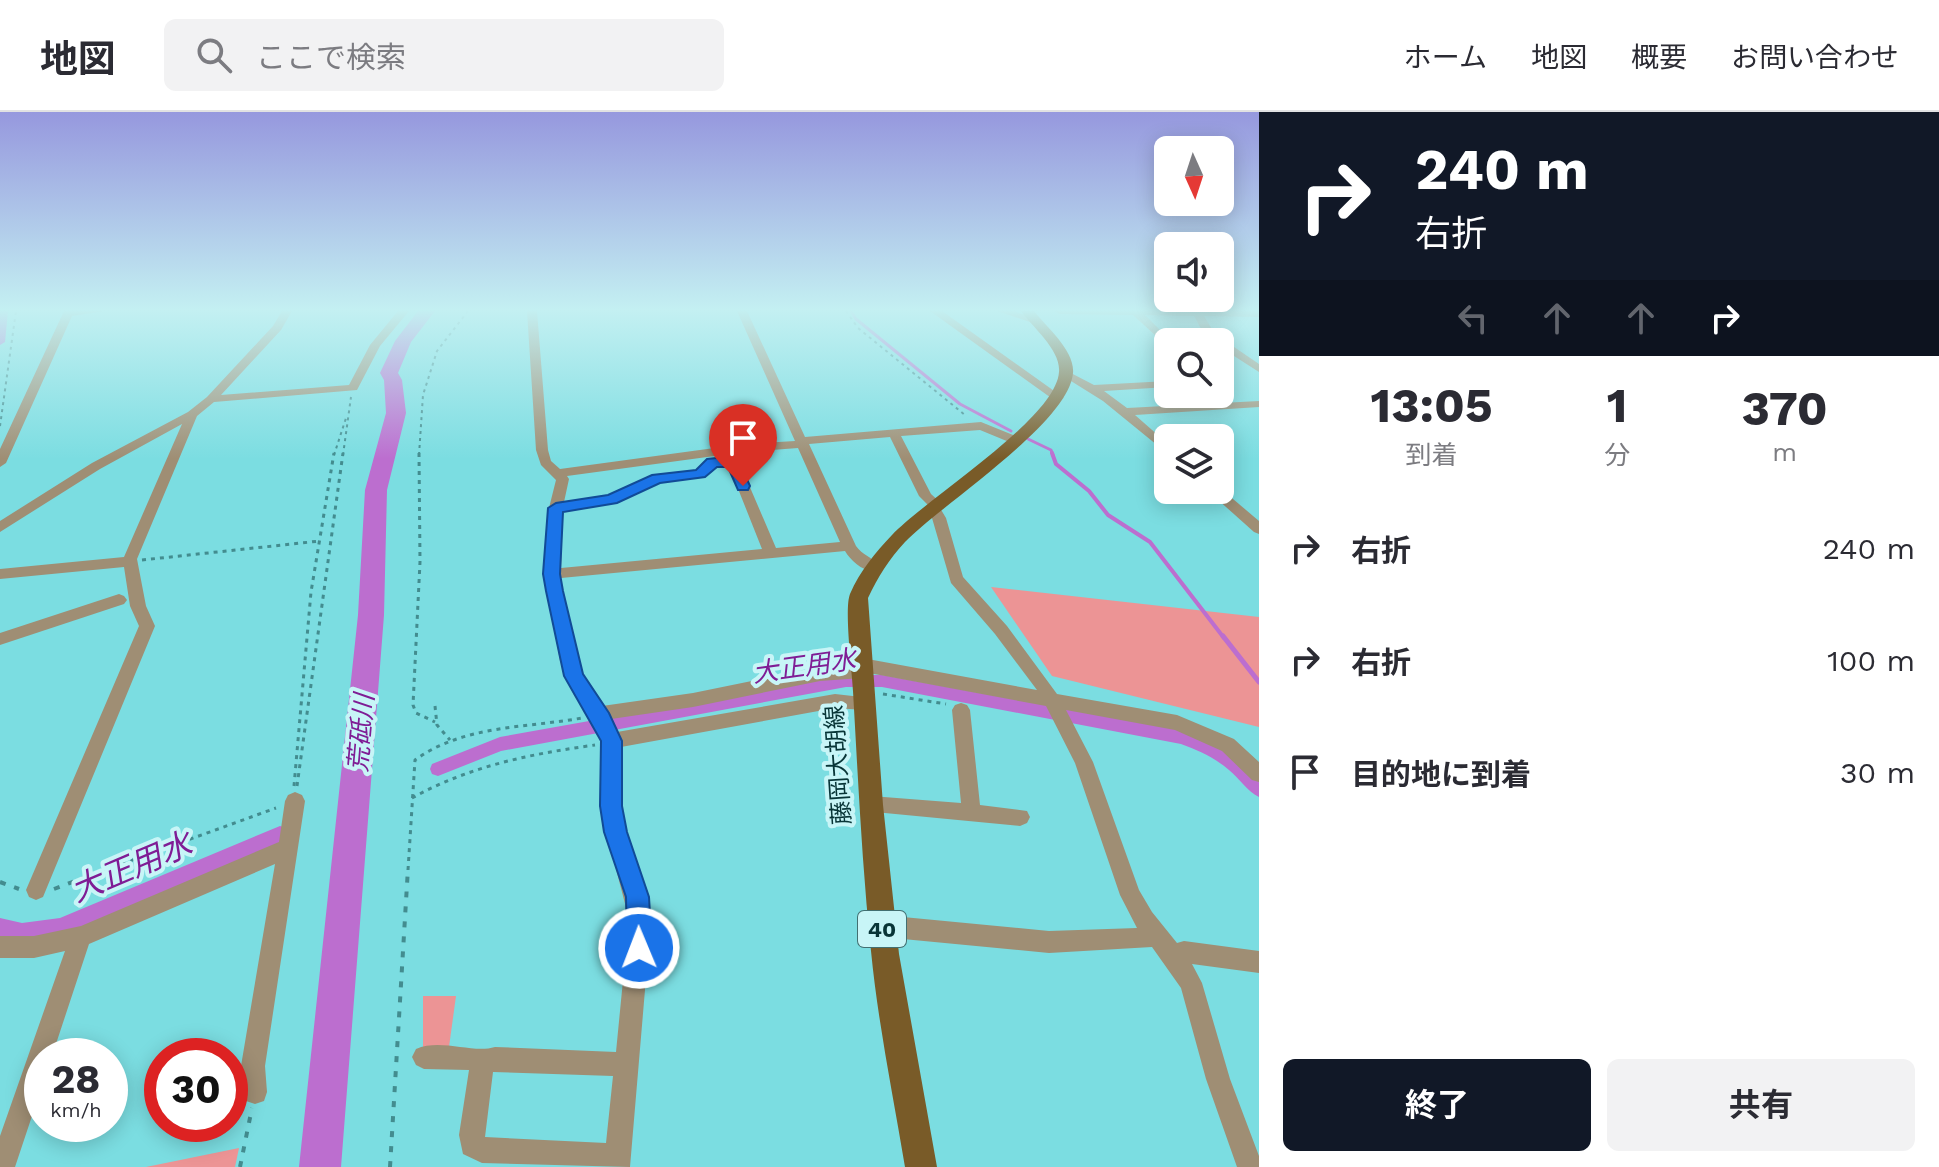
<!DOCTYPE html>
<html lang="ja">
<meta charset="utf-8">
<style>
body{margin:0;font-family:"Work Sans","Noto Sans JP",sans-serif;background:#f2f2f3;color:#2b2b33;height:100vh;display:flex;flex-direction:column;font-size:30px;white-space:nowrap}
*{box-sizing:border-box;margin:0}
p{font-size:26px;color:#7c7c81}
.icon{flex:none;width:44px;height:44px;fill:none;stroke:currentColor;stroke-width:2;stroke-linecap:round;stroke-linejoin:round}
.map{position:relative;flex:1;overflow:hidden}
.sheet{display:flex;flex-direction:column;background:#fff;width:680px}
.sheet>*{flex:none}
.top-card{background:#111827;color:#fff;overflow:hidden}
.needle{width:52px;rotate:177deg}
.fabs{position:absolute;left:1154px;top:24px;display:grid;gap:16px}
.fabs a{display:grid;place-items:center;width:80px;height:80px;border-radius:12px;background:#fff;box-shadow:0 4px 20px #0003;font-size:40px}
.speed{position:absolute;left:24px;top:926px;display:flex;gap:16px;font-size:40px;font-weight:700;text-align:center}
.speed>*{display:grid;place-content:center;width:104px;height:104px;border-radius:50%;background:#fff;box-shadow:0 4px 20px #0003;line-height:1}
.speed small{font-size:20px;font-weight:400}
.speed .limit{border:12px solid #d22;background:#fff;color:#111}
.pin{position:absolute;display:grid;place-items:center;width:68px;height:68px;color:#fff;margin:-82px -34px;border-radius:50% 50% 50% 0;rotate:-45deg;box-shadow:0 0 8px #0007}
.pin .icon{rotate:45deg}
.me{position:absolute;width:88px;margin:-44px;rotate:359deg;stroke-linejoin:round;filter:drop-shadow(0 0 6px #0008)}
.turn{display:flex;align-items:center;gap:28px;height:168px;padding:0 24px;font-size:36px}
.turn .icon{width:104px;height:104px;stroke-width:2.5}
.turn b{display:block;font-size:56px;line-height:68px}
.lanes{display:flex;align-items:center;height:76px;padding:0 24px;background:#0003;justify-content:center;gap:40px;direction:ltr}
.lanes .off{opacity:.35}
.eta{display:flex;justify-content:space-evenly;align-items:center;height:136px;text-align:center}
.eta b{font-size:48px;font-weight:700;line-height:56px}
.button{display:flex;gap:16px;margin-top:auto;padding:16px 24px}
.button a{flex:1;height:92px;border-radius:12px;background:#111827;color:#fff;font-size:32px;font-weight:700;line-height:92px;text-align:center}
.button a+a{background:#f2f2f3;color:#2b2b33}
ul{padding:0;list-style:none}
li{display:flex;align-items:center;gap:24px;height:112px;padding:0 24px}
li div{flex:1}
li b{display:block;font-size:30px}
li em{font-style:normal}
header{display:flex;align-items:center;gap:48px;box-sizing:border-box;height:112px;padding:0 40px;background:#fff;border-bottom:2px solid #e1e1e2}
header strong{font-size:38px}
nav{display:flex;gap:44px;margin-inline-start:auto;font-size:28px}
.search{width:560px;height:72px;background:#f2f2f3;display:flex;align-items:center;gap:20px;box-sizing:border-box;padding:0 28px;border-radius:12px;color:#7c7c81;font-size:30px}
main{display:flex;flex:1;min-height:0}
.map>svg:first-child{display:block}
.green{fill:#ec9495}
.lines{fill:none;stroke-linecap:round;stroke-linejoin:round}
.stream-far2{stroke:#bc6ecf;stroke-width:3}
.stream-far1{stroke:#bc6ecf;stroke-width:4}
.stream{stroke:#bc6ecf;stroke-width:5}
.canal{fill:#bc6ecf;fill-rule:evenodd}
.river{fill:#bc6ecf;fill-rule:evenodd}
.path-far2{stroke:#438c8f;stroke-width:2;stroke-dasharray:3 4;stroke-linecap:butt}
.path-far1{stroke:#438c8f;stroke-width:3;stroke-dasharray:4 5;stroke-linecap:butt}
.path{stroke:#438c8f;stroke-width:4;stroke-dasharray:6 9;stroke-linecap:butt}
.minor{fill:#9f8e74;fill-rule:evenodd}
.major{fill:#795b28;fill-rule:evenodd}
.route{fill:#1a73e8;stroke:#114b97;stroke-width:2}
.labels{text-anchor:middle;stroke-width:8;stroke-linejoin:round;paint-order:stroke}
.shield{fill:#c8f5f7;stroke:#426f71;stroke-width:2}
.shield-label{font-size:22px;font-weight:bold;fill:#083537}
.street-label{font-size:24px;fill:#083537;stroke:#c8f5f7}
.water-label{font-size:26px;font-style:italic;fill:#7f1d95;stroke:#c8f5f7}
.near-water-label{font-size:32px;font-style:italic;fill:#7f1d95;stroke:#c8f5f7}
</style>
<header>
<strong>地図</strong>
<div class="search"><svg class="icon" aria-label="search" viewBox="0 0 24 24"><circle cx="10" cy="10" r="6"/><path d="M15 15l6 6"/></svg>ここで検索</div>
<nav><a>ホーム</a><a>地図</a><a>概要</a><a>お問い合わせ</a></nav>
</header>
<main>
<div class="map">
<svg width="1259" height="1055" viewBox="0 0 1259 1055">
<rect width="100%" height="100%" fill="#7bdde1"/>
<g class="green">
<path d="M991 475 1259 505V615L1052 564Z"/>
<path d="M423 884H456L449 935 423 936Z"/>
<path d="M239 1036 235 1055H146Z"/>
</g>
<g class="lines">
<g class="stream-far2">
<path d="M851 199 856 207 960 292 1011 319"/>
<path d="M1028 327 1051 338 1053 343"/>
</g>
<path class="stream-far1" d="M1052 341 1056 352 1089 379 1108 403 1150 430 1224 526"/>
<path class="stream" d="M1223 524 1259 570"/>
<g class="canal">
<path d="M0 199H8L5 230 0 233Z"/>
<path d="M846 563H882L1182 618C1211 629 1238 642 1259 665V685C1247 679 1239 666 1229 658 1215 646 1198 638 1181 632L882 575H846L501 639 438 664 432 662 430 657 432 652 500 625Z"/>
<path d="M280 714 286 716 289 722 286 728 60 824 22 829 0 824V806L22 811 60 806Z"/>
</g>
<path class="river" d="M418 199H435L411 230 398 261 402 268 406 301 387 378 384 503 341 1055H299L358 503 365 378 386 301 384 268 380 261 395 229Z"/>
<g class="path-far2">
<path d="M846 199 858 216 965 303"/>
<path d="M0 314 16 199"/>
<path d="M334 343 347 303"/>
<path d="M343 343 351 285"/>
<path d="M419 343 423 283 437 239 468 199"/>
</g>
<g class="path-far1">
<path d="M419 341 420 450 413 593 416 601 435 610"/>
<path d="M142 448 320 429"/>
<path d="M883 582 946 592"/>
<path d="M435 594 437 613 450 628"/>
<path d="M294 674 311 480 334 341"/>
<path d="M297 674 343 341"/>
<path d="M412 686C470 654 530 642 595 633"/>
<path d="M105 758 276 696"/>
<path d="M408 758 415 648C463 613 526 616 582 606"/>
</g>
<g class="path">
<path d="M0 770 19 777"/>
<path d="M54 777 110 756"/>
<path d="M240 1055 252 996"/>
<path d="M390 1055 408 756"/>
</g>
<g class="minor">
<path d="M64 199H105L72 204 6 351 0 355V337Z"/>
<path d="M282 199H292L281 218 221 283 349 273 370 233 398 199H409L380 234 357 278 214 290 197 304 137 447 146 494 155 514 43 785 36 788 29 785 26 778 139 514 130 494 124 455 0 467V457L124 445 182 312 100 357 0 420V409L92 351 188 300 207 285 273 214Z"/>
<path d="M527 199H537L548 338 551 349 560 357 744 332 795 329 737 199H747L805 325 981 310 1018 325 1020 328 1014 332 980 318 901 324 931 382 943 393 940 396 946 406 963 465 1007 514 1057 582 1177 603 1234 627 1259 650V670L1252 668 1222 639 1175 618 1066 598 1093 650 1139 778 1152 800 1177 831 1184 829 1259 839V861L1192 852 1202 871 1230 967 1259 1044V1055H1237L1206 967 1181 876 1152 835 1049 841 882 825 874 822 871 814 874 806 882 803 1049 819 1137 816 1120 783 1075 651 1046 594 869 561 862 566 820 569 693 595 611 607 617 620 835 582 870 586 873 591 870 596 864 598 835 596 621 635 623 707 651 807 630 1055 482 1051 463 1042 459 1023 469 958 424 957 416 953 412 945 416 937C441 926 473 942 495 935L616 940 629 807 603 707 602 628 598 617 574 583 560 549 544 462 546 458 549 396 556 368 541 353 536 338ZM890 325 919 384 928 393 926 396 932 406 951 471 995 522 1037 578 862 546 856 548 854 553 820 555 693 581 602 594C573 558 564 512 561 466L845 439C851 449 864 461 876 458L878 454C873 445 862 443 856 434L809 332ZM798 336 840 430 776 436 740 352 727 345 704 349 696 358 657 362 609 384 564 390 569 367 567 364 744 340ZM726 353 729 354 762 437 561 456 563 399 617 391 660 370 700 366 705 365 712 355ZM493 960 613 964 606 1031 485 1025Z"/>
<path d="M930 199H942L1064 286 1054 288Z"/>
<path d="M997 199H1014L1038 208 1033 211Z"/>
<path d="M1055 199H1259V205L1204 204 1215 222 1259 252V260L1220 235V230C1205 230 1201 215 1194 204L1145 203 1172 230H1168V235L1133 203 1060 202Z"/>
<path d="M1067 259 1094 273 1168 269V275L1104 279 1127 296 1259 289V295L1135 303 1168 332V342L1103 289 1063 264 1062 262Z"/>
<path d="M1220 376 1259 409V422L1254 420 1207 378Z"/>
<path d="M119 482 124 484 127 488 124 492 0 533V521Z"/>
<path d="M961 591 967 593 970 598 980 693 1027 699 1030 705 1027 711 1020 714 864 699 861 693 864 687 871 684 961 691 952 598 955 593Z"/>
<path d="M295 680 302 683 305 689 265 954 267 980 264 989 255 992 246 989 243 980 241 954 275 752 89 832 52 944H42V974L15 1055H0V1024L65 839 34 846H0V824H34L81 814 279 730 285 689 288 683Z"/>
</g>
<path class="major" d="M1021 199H1034C1046 215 1075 238 1073 261 1069 311 942 392 905 430 889 447 878 465 868 486L883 693 899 842 937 1055H905C893 983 878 911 871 839 862 753 858 666 853 579 852 559 844 497 850 482 860 459 875 441 892 423 927 386 1056 307 1059 260 1061 238 1033 216 1021 199Z"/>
</g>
<linearGradient id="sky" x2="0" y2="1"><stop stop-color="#9698de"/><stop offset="0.57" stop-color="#c4f0f2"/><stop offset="1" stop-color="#c4f0f2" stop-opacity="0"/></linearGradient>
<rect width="1259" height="347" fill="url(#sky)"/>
<path class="route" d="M727 345 739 349 750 374 748 378H738L728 355H717L705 365 660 371 617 391 563 400 560 462 563 479 583 562 609 601 622 629V694L627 720 649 785 652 836 648 845 639 848 630 845 627 836 626 785 604 720 600 694 601 629 564 564 546 479 543 462 548 396 556 391 608 383 652 363 696 358 707 347Z"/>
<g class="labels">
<rect class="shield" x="858" y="799" width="48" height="36" rx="6"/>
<g class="shield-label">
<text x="882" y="825">40</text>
</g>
<g class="street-label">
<text transform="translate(838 653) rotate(-94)" y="8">藤岡大胡線</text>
</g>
<g class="water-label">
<text transform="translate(804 554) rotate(-8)" y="9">大正用水</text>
<text transform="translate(361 621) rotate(-85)" y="9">荒砥川</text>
</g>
<g class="near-water-label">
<text transform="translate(131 755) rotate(-23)" y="11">大正用水</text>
</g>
</g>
</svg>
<div class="fabs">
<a><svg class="needle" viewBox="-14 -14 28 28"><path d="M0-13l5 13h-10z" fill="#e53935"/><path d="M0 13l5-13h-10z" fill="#7c7c81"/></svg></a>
<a><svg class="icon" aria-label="sound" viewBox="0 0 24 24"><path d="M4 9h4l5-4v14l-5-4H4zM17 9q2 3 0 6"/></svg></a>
<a><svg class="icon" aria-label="search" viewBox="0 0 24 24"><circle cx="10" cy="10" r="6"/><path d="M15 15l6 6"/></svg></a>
<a><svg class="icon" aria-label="layers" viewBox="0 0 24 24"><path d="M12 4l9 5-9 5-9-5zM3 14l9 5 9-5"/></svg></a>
</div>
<div class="speed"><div>28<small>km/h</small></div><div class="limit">30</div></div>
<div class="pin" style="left:743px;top:374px;background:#d93025"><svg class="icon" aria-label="arrive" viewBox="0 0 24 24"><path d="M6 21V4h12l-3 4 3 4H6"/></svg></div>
<svg class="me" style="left:639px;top:836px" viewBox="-20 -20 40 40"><circle r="17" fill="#1a73e8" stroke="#fff" stroke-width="3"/><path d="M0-11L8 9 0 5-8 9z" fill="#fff"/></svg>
</div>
<section class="sheet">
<div class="top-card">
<div class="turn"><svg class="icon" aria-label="right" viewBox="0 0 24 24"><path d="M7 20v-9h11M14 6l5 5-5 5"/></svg><div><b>240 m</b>右折</div></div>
<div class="lanes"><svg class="icon off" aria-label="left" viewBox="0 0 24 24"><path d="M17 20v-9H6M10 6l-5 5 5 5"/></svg><svg class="icon off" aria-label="ahead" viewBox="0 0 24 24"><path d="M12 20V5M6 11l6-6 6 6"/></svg><svg class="icon off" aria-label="ahead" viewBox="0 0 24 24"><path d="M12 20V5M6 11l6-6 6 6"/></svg><svg class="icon" aria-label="right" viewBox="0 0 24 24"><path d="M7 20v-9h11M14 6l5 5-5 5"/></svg></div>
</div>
<div class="eta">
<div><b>13:05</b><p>到着</p></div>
<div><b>1</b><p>分</p></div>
<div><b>370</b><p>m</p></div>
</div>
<ul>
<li><svg class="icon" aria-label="right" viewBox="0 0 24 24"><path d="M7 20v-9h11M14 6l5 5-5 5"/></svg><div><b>右折</b></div><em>240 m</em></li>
<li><svg class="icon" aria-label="right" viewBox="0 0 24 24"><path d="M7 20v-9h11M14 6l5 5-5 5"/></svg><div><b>右折</b></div><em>100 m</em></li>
<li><svg class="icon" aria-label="arrive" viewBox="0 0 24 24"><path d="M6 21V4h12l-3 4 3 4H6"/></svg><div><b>目的地に到着</b></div><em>30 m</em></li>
</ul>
<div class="button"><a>終了</a><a>共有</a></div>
</section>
</main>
